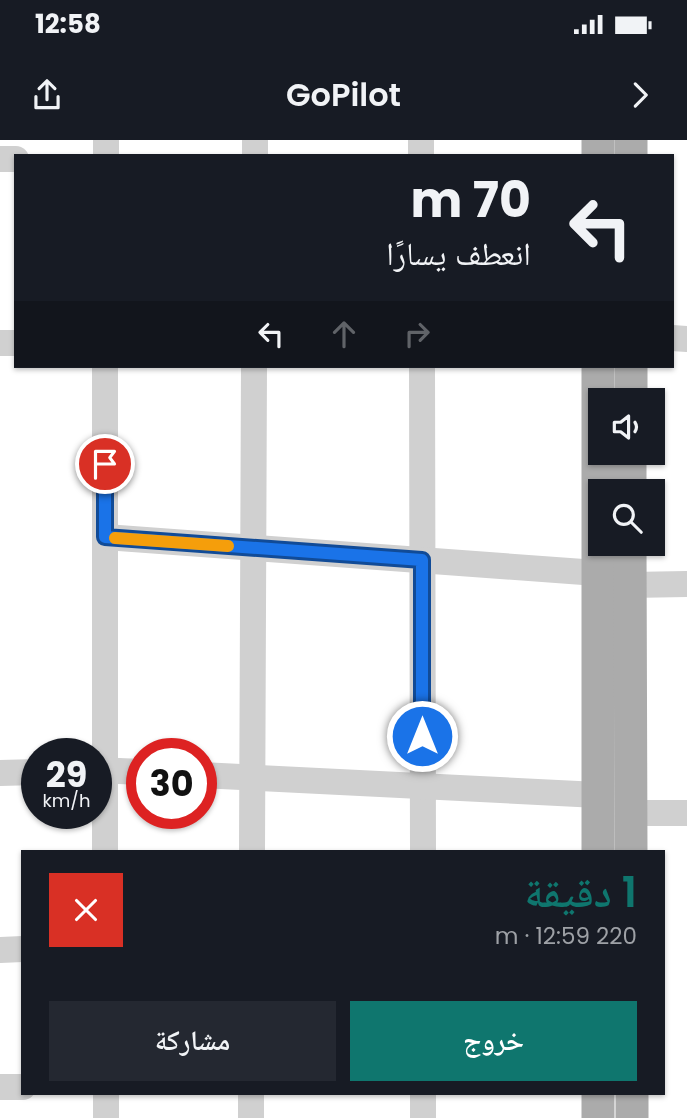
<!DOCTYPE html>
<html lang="ar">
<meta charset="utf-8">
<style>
body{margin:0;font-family:Poppins,"Noto Naskh Arabic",sans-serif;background:#242831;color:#f1f3f6;direction:rtl;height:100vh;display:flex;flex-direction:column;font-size:26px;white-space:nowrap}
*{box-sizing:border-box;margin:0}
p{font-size:23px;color:#9ea1a6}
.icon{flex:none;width:38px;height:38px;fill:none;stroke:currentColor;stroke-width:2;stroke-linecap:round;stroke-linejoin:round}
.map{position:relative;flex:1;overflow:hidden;direction:ltr}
.panel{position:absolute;left:21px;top:710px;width:644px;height:245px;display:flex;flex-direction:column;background:#171b24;border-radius:0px;box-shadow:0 2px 5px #0004;direction:rtl}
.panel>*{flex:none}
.hud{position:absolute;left:14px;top:14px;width:660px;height:214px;border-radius:0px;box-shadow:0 2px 5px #0004;direction:rtl;background:#171b24;color:#f1f3f6;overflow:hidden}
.controls{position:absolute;left:588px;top:248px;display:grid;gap:14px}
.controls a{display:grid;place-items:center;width:77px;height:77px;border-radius:0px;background:#171b24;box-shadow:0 2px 5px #0004;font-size:35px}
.speed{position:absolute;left:21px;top:598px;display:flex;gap:14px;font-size:35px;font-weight:700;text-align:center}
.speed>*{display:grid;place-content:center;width:91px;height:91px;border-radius:50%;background:#171b24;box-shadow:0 2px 5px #0004;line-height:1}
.speed small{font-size:18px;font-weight:400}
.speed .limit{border:10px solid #d22;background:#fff;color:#111}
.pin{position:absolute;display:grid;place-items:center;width:60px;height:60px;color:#fff;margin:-30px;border:4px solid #fff;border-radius:50%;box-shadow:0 2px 7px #0007}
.me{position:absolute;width:77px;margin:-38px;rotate:0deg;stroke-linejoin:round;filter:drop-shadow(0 0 5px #0008)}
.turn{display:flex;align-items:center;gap:24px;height:147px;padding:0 28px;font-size:32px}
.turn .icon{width:91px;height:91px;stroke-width:2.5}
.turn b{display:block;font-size:49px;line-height:60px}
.lanes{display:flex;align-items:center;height:66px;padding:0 28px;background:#0003;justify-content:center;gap:35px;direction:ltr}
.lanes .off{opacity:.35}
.round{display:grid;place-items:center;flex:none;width:74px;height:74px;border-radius:0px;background:#242831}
.overview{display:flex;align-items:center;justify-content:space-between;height:119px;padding:0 28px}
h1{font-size:42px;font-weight:600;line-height:52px;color:#0f766e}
.cta{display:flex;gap:14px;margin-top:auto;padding:14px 28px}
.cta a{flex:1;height:80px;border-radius:0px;background:#0f766e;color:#fff;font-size:28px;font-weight:600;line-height:80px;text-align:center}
.cta a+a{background:#242831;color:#f1f3f6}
.status{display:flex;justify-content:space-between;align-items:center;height:49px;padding:0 35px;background:#171b24;direction:ltr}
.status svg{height:19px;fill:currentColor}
header{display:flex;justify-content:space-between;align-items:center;height:91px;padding:0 28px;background:#171b24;font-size:32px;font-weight:600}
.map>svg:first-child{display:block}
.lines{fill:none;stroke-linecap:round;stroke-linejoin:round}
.minor{stroke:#d0d0d0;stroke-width:26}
.major{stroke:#ababab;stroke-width:33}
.route-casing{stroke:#114b97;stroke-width:18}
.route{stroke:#1a73e8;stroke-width:12}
.slow{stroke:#f59e0b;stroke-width:12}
</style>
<div class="status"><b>12:58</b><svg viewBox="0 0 49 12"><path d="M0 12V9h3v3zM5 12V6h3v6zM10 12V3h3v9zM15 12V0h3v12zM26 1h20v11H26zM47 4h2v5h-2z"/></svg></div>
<header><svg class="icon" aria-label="forward" viewBox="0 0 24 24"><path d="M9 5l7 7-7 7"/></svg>GoPilot<svg class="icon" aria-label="share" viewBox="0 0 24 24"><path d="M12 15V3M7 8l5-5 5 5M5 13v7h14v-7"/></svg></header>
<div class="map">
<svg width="687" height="978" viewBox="0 0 687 978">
<rect width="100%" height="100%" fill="#fff"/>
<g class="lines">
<g class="minor">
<path d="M421 0V16"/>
<path d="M106 16V0"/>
<path d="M255 16V0"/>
<path d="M0 19H16"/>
<path d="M672 198 687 199"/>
<path d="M0 203H16"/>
<path d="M105 226V712"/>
<path d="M422 226 423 712"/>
<path d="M105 397 597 433"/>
<path d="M630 445 687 444"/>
<path d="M96 630 142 632"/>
<path d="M0 633 37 632"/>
<path d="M201 635 598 655"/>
<path d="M631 673H687"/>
<path d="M252 712 254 226"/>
<path d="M0 810 23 809"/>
<path d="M0 947H23"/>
<path d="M106 954V978"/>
<path d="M423 954V978"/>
<path d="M251 978V954"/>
</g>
<g class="major">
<path d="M598 16V0"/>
<path d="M631 16V0"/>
<path d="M598 226V712"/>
<path d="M631 261V226"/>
<path d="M630 352V313"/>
<path d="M630 404 631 712"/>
<path d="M598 954V978"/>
<path d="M632 954V978"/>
</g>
</g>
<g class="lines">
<defs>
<path id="route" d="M105 324V397L422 420V596"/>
</defs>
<use href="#route" class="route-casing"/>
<use href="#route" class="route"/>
<path class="slow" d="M115 398 228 406"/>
</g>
</svg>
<div class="controls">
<a><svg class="icon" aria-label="sound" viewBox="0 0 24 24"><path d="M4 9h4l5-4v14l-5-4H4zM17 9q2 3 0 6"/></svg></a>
<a><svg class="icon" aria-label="search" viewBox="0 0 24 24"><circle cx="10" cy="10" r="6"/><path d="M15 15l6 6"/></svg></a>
</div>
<div class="speed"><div>29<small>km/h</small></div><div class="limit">30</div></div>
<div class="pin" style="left:105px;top:324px;background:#d93025"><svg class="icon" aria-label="arrive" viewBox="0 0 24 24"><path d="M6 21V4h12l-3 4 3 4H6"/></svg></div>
<svg class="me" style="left:422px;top:596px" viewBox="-20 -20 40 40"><circle r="17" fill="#1a73e8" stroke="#fff" stroke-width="3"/><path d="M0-11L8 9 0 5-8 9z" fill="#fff"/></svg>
<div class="hud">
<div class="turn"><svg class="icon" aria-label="left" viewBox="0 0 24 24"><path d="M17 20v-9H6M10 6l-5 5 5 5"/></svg><div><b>70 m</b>انعطف يسارًا</div></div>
<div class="lanes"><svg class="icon" aria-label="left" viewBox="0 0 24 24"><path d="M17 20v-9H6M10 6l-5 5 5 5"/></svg><svg class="icon off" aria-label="ahead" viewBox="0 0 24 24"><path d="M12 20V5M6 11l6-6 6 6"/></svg><svg class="icon off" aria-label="right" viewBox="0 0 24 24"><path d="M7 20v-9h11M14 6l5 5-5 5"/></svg></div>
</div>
<section class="panel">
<div class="overview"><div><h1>1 دقيقة</h1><p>220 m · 12:59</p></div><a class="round" style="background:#d93025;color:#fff"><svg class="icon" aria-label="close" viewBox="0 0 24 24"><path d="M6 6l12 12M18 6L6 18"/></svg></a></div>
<div class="cta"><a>خروج</a><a>مشاركة</a></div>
</section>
</div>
